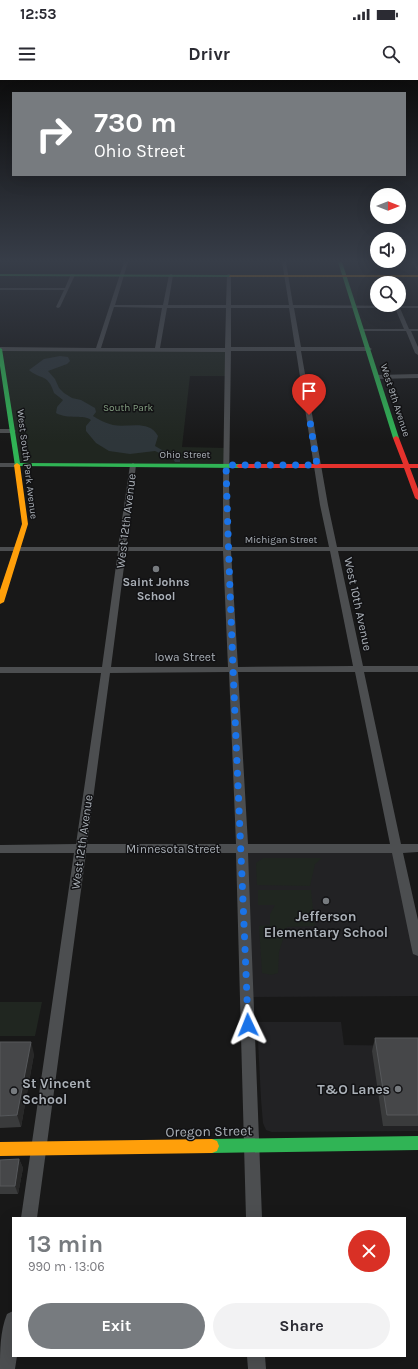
<!DOCTYPE html>
<meta charset="utf-8">
<style>
body{margin:0;font-family:Karla,sans-serif;background:#f2f2f3;color:#2b2b33;height:100vh;display:flex;flex-direction:column;font-size:15px;white-space:nowrap}
*{box-sizing:border-box;margin:0}
p{font-size:13px;color:#7c7c81}
.icon{flex:none;width:22px;height:22px;fill:none;stroke:currentColor;stroke-width:2;stroke-linecap:round;stroke-linejoin:round}
.map{position:relative;flex:1;overflow:hidden}
.details{position:absolute;left:12px;top:1137px;width:394px;height:140px;display:flex;flex-direction:column;background:#fff;border-radius:0px;box-shadow:0 4px 16px #0002}
.details>*{flex:none}
.banner{position:absolute;left:12px;top:12px;width:394px;height:84px;border-radius:0px;box-shadow:0 4px 16px #0002;background:#777b7f;color:#fff;overflow:hidden}
.needle{width:26px;rotate:90deg}
.tools{position:absolute;left:370px;top:108px;display:grid;gap:8px}
.tools a{display:grid;place-items:center;width:36px;height:36px;border-radius:50%;background:#fff;box-shadow:0 4px 16px #0002;font-size:20px}
.pin{position:absolute;display:grid;place-items:center;width:34px;height:34px;color:#fff;margin:-41px -17px;border-radius:50% 50% 50% 0;rotate:-45deg;box-shadow:0 0 4px #0007}
.pin .icon{rotate:45deg}
.me{position:absolute;width:44px;margin:-22px;rotate:358deg;stroke-linejoin:round;filter:drop-shadow(0 0 3px #0008)}
.turn{display:flex;align-items:center;gap:14px;height:84px;padding:0 16px;font-size:18px}
.turn .icon{width:52px;height:52px;stroke-width:2.5}
.turn b{display:block;font-size:28px;line-height:34px}
.round{display:grid;place-items:center;flex:none;width:42px;height:42px;border-radius:21px;background:#f2f2f3}
.summary{display:flex;align-items:center;justify-content:space-between;height:68px;padding:0 16px}
h1{font-size:24px;font-weight:700;line-height:30px;color:#777b7f}
.button{display:flex;gap:8px;margin-top:auto;padding:8px 16px}
.button a{flex:1;height:46px;border-radius:24px;background:#777b7f;color:#fff;font-size:16px;font-weight:700;line-height:46px;text-align:center}
.button a+a{background:#f2f2f3;color:#2b2b33}
.status{display:flex;justify-content:space-between;align-items:center;height:28px;padding:0 20px;background:#fff;direction:ltr}
.status svg{height:11px;fill:currentColor}
header{display:flex;justify-content:space-between;align-items:center;height:52px;padding:0 16px;background:#fff;font-size:18px;font-weight:700}
.map>svg:first-child{display:block}
.built{fill:#222224}
.green{fill:#202620}
.water{fill:#2e363a}
.lines{fill:none;stroke-linecap:round;stroke-linejoin:round}
.street{fill:#4c4e50;fill-rule:evenodd}
.fast{fill:#30b455;fill-rule:evenodd}
.slow{fill:#ff9f0a;fill-rule:evenodd}
.jam{fill:#e5322d;fill-rule:evenodd}
.wall{fill:#3a3b3c}
.shaded-wall{fill:#282828}
.building{fill:#464749;stroke:#56585b}
.route{stroke:#1a73e8;stroke-width:7;stroke-dasharray:0 12.6}
.poi-dot{fill:#777b7f;stroke:#121214;stroke-width:1.5}
.labels{text-anchor:middle;stroke-width:3;stroke-linejoin:round;paint-order:stroke}
.far-street-label{font-size:10px;fill:#aab0b7;stroke:#121214}
.far-park-label{font-size:10px;fill:#85a083;stroke:#121214}
.street-label{font-size:12px;fill:#aab0b7;stroke:#121214}
.poi-label{font-size:12px;font-weight:bold;fill:#aab0b7;stroke:#121214}
.near-poi-label{font-size:14px;font-weight:bold;fill:#aab0b7;stroke:#121214}
.near-street-label{font-size:14px;fill:#aab0b7;stroke:#121214}
</style>
<div class="status"><b>12:53</b><svg viewBox="0 0 49 12"><path d="M0 12V9h3v3zM5 12V6h3v6zM10 12V3h3v9zM15 12V0h3v12zM26 1h20v11H26zM47 4h2v5h-2z"/></svg></div>
<header><svg class="icon" aria-label="menu" viewBox="0 0 24 24"><path d="M4 6h16M4 12h16M4 18h16"/></svg>Drivr<svg class="icon" aria-label="search" viewBox="0 0 24 24"><circle cx="10" cy="10" r="6"/><path d="M15 15l6 6"/></svg></header>
<div class="map">
<svg width="418" height="1289" viewBox="0 0 418 1289">
<rect width="100%" height="100%" fill="#181818"/>
<g class="built">
<path d="M397 768 418 870V916L247 917 242 769Z"/>
<path d="M257 942H341L344 965 418 966V1051L272 1052 266 1050 263 1043 261 1019Z"/>
</g>
<g class="green">
<path d="M0 269 227 270V296H190L182 367 226 368V385H17Z"/>
<path d="M263 778H322L315 784 310 806 257 805 256 783Z"/>
<path d="M258 810H311L315 846 287 847 279 872 278 893 271 895 262 893 259 846 270 845V834L275 825H258Z"/>
<path d="M0 922H42L35 956H0Z"/>
</g>
<path class="water" d="M60 276 68 277 70 281 67 284 48 291 55 299 59 308 64 313 72 318 81 320 95 328 96 332 93 336C99 340 105 343 113 345 128 348 149 339 158 356L155 366 162 370 172 372 180 380V382H175L173 379 155 371 130 374 109 371 96 363 86 351V346L91 340C84 334 69 340 56 333L57 327 63 320 54 313C48 293 40 300 29 290L44 279Z"/>
<g class="lines">
<g class="street">
<path d="M124 182H128L115 225H163L169 195 171 194 173 195 168 225H226L227 195 229 194 231 195V225H289L282 182H286L293 225 418 226V228H400L409 249H418V251H411L418 267V275L415 273 406 251H363L361 250 363 249H404L395 228H294L301 267H369L372 269 369 271H301L328 425 337 467H418V471H338L363 586H418V592H364L401 764H418V772L403 773 418 840V876L413 874 412 870 392 773H248L262 1138H246L236 773H86L37 1138H21L74 773H0V765L76 764 101 593H0V587H102L118 471H0V467H118L130 385 133 383 136 385 126 467H223V405L225 272 0 271V267L96 268ZM114 227 162 228 155 268H101ZM167 228H226L225 268H160ZM231 228H289L295 267H231ZM231 271H296L320 425 329 467H231L229 405ZM126 471H223L228 587H111ZM231 471H330L353 586 238 587ZM229 592 236 764H87L110 593ZM238 592H355L390 764H248Z"/>
<path d="M412 182H416L418 190H417Z"/>
<path d="M71 194 75 195 60 227 58 228 56 227 64 210H0V208H65Z"/>
<path d="M383 195H385L389 203H385L381 196Z"/>
<path d="M418 294V298L377 299 374 297 377 295Z"/>
<path d="M0 349H13L16 351 13 353H0Z"/>
<path d="M0 383H17L20 385 17 387H0Z"/>
<path d="M13 1231V1276H17L15 1289H0C0 1271 0 1251 7 1234Z"/>
<path d="M247 1276H265L266 1289H248Z"/>
</g>
<g class="fast">
<path d="M338 182H342L399 358 398 359 393 358Z"/>
<path d="M0 194 230 195 232 196 230 197 0 196Z"/>
<path d="M0 268 2 269 20 383 239 384 242 386 239 388 15 386 0 286Z"/>
<path d="M418 1056V1070L212 1073 207 1071 205 1066 207 1061 212 1059Z"/>
</g>
<g class="slow">
<path d="M230 195H418V197H229Z"/>
<path d="M17 383 20 385 28 444 4 522 0 524V510L22 444 14 385Z"/>
<path d="M212 1059 217 1061 219 1066 217 1071 212 1073 0 1076V1062Z"/>
</g>
<path class="jam" d="M396 356 399 358 409 384H418V388H410L418 409V420L415 418 404 388H239L236 386 239 384H403L393 358Z"/>
</g>
<g class="wall">
<path d="M375 958H418V1046H383L372 971Z"/>
<path d="M0 962 34 974 21 1047 0 1048Z"/>
<path d="M19 1079 23 1088 18 1114H0V1080Z"/>
</g>
<g class="shaded-wall">
<path d="M31 962 34 974 21 1047 17 1035Z"/>
<path d="M19 1079 23 1088 18 1114 15 1106Z"/>
</g>
<g class="building">
<path d="M375 958H418V1035H387Z"/>
<path d="M0 962H31L17 1035 0 1036Z"/>
<path d="M19 1079 15 1106H0V1080Z"/>
</g>
<linearGradient id="sky" x2="0" y2="1"><stop stop-color="#0d0d0d"/><stop offset="0.5" stop-color="#373d48"/><stop offset="1" stop-color="#373d48" stop-opacity="0"/></linearGradient>
<rect width="418" height="362" fill="url(#sky)"/>
<g class="lines">
<path class="route" d="M248 945C241 758 231 572 226 385H317L309 335"/>
</g>
<g class="poi-dot">
<circle cx="156" cy="489" r="4"/>
<circle cx="326" cy="821" r="4"/>
<circle cx="398" cy="1009" r="4"/>
<circle cx="14" cy="1011" r="4"/>
</g>
<g class="labels">
<g class="far-street-label">
<text transform="translate(396 320) rotate(72)" y="4">West 9th Avenue</text>
<text x="185" y="378">Ohio Street</text>
<text transform="translate(28 384) rotate(83)" y="4">West South Park Avenue</text>
<text x="281" y="463">Michigan Street</text>
</g>
<g class="far-park-label">
<text x="128" y="331">South Park</text>
</g>
<g class="street-label">
<text transform="translate(126 441) rotate(-83)" y="4">West 12th Avenue</text>
<text transform="translate(358 524) rotate(78)" y="4">West 10th Avenue</text>
<text x="185" y="581">Iowa Street</text>
<text transform="translate(82 762) rotate(-82)" y="4">West 12th Avenue</text>
<text x="173" y="773">Minnesota Street</text>
</g>
<g class="poi-label">
<text x="156" y="506">Saint Johns<tspan x="156" dy="14">School</tspan></text>
</g>
<g class="near-poi-label">
<text x="326" y="841">Jefferson<tspan x="326" dy="16">Elementary School</tspan></text>
<text x="22" y="1008" text-anchor="start">St Vincent<tspan x="22" dy="16">School</tspan></text>
<text x="390" y="1014" text-anchor="end">T&amp;O Lanes</text>
</g>
<g class="near-street-label">
<text transform="translate(209 1051) rotate(-1)" y="5">Oregon Street</text>
</g>
</g>
</svg>
<div class="tools">
<a><svg class="needle" viewBox="-14 -14 28 28"><path d="M0-13l5 13h-10z" fill="#e53935"/><path d="M0 13l5-13h-10z" fill="#7c7c81"/></svg></a>
<a><svg class="icon" aria-label="sound" viewBox="0 0 24 24"><path d="M4 9h4l5-4v14l-5-4H4zM17 9q2 3 0 6"/></svg></a>
<a><svg class="icon" aria-label="search" viewBox="0 0 24 24"><circle cx="10" cy="10" r="6"/><path d="M15 15l6 6"/></svg></a>
</div>
<div class="pin" style="left:309px;top:335px;background:#d93025"><svg class="icon" aria-label="arrive" viewBox="0 0 24 24"><path d="M6 21V4h12l-3 4 3 4H6"/></svg></div>
<svg class="me" style="left:248px;top:945px" viewBox="-20 -20 40 40"><path d="M0-17L14 15 0 8-14 15z" fill="#1a73e8" stroke="#fff" stroke-width="4"/></svg>
<div class="banner">
<div class="turn"><svg class="icon" aria-label="right" viewBox="0 0 24 24"><path d="M7 20v-9h11M14 6l5 5-5 5"/></svg><div><b>730 m</b>Ohio Street</div></div>
</div>
<section class="details">
<div class="summary"><div><h1>13 min</h1><p>990 m · 13:06</p></div><a class="round" style="background:#d93025;color:#fff"><svg class="icon" aria-label="close" viewBox="0 0 24 24"><path d="M6 6l12 12M18 6L6 18"/></svg></a></div>
<div class="button"><a>Exit</a><a>Share</a></div>
</section>
</div>
